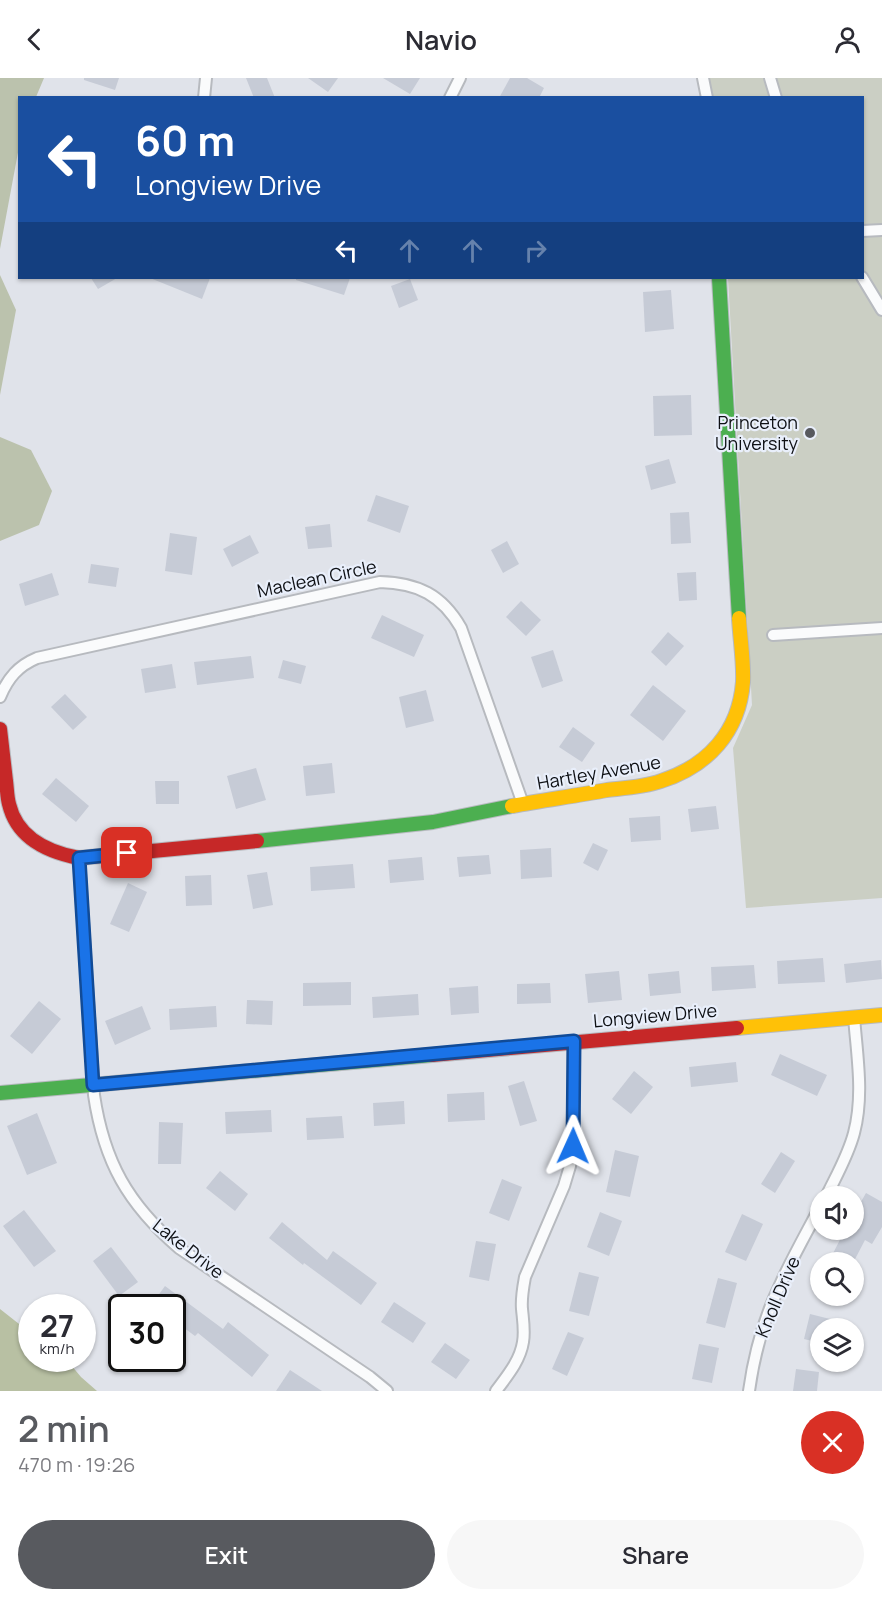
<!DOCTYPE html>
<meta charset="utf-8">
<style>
body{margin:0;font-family:Manrope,sans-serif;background:#f7f7f7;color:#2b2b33;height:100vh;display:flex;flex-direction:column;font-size:22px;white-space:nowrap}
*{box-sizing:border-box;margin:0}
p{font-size:20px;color:#7c7c81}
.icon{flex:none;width:33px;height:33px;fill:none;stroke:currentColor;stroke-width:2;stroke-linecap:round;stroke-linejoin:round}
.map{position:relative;height:1313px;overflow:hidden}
.sheet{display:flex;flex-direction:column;background:#fff;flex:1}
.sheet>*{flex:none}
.banner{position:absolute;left:18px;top:18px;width:846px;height:183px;border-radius:0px;box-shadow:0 2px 4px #0004;background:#1a4fa0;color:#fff;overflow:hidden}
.buttons{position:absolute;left:810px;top:1108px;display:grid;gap:12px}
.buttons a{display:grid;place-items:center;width:54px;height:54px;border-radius:50%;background:#fff;box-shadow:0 2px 4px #0004;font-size:30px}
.speed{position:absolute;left:18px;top:1216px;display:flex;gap:12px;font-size:30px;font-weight:700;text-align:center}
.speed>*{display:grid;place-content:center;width:78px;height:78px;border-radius:50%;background:#fff;box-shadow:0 2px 4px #0004;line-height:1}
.speed small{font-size:15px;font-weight:400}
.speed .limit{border:3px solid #111;border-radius:9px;background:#fff;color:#111}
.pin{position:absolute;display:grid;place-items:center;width:51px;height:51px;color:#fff;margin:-26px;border-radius:12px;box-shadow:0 3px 9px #0006}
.me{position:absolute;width:66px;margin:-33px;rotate:1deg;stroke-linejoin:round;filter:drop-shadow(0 0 4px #0008)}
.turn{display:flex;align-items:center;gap:21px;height:126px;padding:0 18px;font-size:27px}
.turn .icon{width:78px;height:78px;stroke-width:2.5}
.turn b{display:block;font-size:42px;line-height:51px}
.lanes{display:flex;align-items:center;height:57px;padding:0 18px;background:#0003;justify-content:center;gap:30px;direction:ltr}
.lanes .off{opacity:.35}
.round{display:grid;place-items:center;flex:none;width:63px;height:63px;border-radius:32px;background:#f7f7f7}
.overview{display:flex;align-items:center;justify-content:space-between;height:102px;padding:0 18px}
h1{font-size:36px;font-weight:600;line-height:45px;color:#585a5f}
.action{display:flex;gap:12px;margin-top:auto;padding:12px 18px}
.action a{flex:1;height:69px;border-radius:36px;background:#585a5f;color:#fff;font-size:24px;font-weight:600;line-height:69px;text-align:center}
.action a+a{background:#f7f7f7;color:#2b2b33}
header{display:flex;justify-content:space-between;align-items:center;height:78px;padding:0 18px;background:#fff;font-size:27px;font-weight:600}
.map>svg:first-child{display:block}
.green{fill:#cbcfc4}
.forest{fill:#bbc2ad}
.water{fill:#b8c0a3}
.building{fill:#c6cbd6}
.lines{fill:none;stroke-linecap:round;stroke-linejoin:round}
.street-casing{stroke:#b7babf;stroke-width:14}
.fast-casing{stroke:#b7babf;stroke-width:16}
.slow-casing{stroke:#b7babf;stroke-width:16}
.jam-casing{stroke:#b7babf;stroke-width:16}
.street{stroke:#fafbfc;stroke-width:10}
.fast{stroke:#4caf50;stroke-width:14}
.slow{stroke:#ffc107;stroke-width:14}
.jam{stroke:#c62828;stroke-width:14}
.route-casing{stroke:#114b97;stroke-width:15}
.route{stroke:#1a73e8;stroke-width:10}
.poi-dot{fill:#585a5f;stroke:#e9effb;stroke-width:2}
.labels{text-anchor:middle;stroke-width:4.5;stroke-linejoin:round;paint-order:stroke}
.poi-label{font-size:18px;fill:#0e1014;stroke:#e9effb;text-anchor:end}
.street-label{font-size:18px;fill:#0e1014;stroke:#e9effb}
</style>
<header><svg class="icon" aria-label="back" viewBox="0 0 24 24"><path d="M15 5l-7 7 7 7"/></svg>Navio<svg class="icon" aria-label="person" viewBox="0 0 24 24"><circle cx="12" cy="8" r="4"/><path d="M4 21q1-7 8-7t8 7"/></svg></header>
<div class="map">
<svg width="882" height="1313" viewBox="0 0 882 1313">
<rect width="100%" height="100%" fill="#e0e3ea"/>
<path class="green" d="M709 0H882V820L746 830 733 670 752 627 728 200H862V20L713 19Z"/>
<g class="forest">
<path d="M0 0H44L36 19 20 20 19 69 0 171Z"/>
<path d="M0 197 16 232 0 317Z"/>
<path d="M0 359 31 372 52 413 39 447 0 463Z"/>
</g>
<path class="water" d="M0 1231 28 1253H31L32 1281H66L81 1299 97 1313H0Z"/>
<g class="building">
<path d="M84 0H119L115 12 84 2Z"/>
<path d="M246 0H267L275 20H254Z"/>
<path d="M308 0H338L328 14Z"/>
<path d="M383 0H420L410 16Z"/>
<path d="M510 0H527L544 10 539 20H499Z"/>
<path d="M91 200H117L98 211Z"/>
<path d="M150 200H210L202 221Z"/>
<path d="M296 200H350L344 217 296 202Z"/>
<path d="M410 201 418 222 399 230 391 208Z"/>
<path d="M671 212 674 251 645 254 643 214Z"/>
<path d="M691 317 692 357 654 358 653 318Z"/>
<path d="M669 381 676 405 651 412 645 388Z"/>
<path d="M376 417 409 428 400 455 367 443Z"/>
<path d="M689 434 691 465 671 466 670 435Z"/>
<path d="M330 446 332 469 308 471 305 449Z"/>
<path d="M170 455 197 459 192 497 165 493Z"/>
<path d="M250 457 259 475 232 489 223 471Z"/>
<path d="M507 463 519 486 503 495 491 472Z"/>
<path d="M91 486 119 490 116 509 88 505Z"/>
<path d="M696 494 697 522 679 523 677 495Z"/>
<path d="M52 495 59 517 25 528 19 506Z"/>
<path d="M521 523 541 542 526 558 506 539Z"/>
<path d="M382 537 424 557 414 579 371 560Z"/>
<path d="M668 554 684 568 666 588 651 574Z"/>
<path d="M553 572 563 603 542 610 531 579Z"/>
<path d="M251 578 254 600 197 607 194 584Z"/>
<path d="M283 582 306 588 301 606 278 600Z"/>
<path d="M172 586 176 610 145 615 141 591Z"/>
<path d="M653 607 686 633 663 663 630 637Z"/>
<path d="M426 612 434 643 406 650 399 619Z"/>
<path d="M65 616 87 639 73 652 51 629Z"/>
<path d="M573 649 595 665 582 684 559 669Z"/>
<path d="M332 685 335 715 306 718 303 688Z"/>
<path d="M256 690 266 722 236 731 227 698Z"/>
<path d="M56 700 89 728 76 744 42 716Z"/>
<path d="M155 703H179V726H156Z"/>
<path d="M716 728 719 751 691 754 688 731Z"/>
<path d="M660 738 661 762 631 764 629 740Z"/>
<path d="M593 765 608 772 598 793 583 785Z"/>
<path d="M551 770 552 799 521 801 520 772Z"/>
<path d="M489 777 491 796 459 799 457 779Z"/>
<path d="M422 779 424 802 390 805 388 782Z"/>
<path d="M353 786 355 810 311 813 310 789Z"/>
<path d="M267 794 273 827 253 831 247 797Z"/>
<path d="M211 797 212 827 186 828 185 798Z"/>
<path d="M128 805 147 814 129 854 110 846Z"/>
<path d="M823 880 825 904 778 906 777 883Z"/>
<path d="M881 882 882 901 846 905 844 886Z"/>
<path d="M754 887 756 910 712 913 711 889Z"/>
<path d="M619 893 622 922 588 925 585 896Z"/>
<path d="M679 893 681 915 650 918 648 896Z"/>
<path d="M351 904V927L303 928V905Z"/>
<path d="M550 905 551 925 517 926V906Z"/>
<path d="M478 908 479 935 451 937 449 910Z"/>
<path d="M418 916 419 937 373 940 372 919Z"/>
<path d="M247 922 273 923 272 947 246 946Z"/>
<path d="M39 923 61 941 32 976 10 958Z"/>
<path d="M142 928 151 951 115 967 105 943Z"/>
<path d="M216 928 217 949 170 952 169 931Z"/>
<path d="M780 976 827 997 817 1018 771 997Z"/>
<path d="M736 984 738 1004 691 1009 689 989Z"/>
<path d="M634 993 653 1009 631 1036 612 1021Z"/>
<path d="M524 1003 537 1043 520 1048 508 1008Z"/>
<path d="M484 1014 485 1042 448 1044 447 1016Z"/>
<path d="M404 1023 405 1046 374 1048 373 1025Z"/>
<path d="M271 1032 272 1054 226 1056 225 1034Z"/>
<path d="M37 1035 57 1085 27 1097 7 1048Z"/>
<path d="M342 1038 344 1060 307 1062 306 1040Z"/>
<path d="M159 1044 183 1045 181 1086H158Z"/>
<path d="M615 1072 639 1078 630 1119 606 1114Z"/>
<path d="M781 1074 795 1083 775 1115 761 1106Z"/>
<path d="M220 1093 248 1116 235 1133 206 1110Z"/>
<path d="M502 1101 522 1109 509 1143 489 1135Z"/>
<path d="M866 1115 882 1124V1149L872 1166 865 1162 853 1185H828L845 1152H854V1136Z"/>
<path d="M24 1132 56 1173 34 1189 3 1148Z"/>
<path d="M600 1134 622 1143 609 1178 587 1169Z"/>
<path d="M742 1136 763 1146 746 1183 725 1174Z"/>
<path d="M282 1144 327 1182 333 1173 377 1205 361 1227 304 1185 303 1187 269 1160Z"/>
<path d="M476 1163 496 1166 489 1203 469 1199Z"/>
<path d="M111 1169 138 1204 119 1218 93 1183Z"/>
<path d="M579 1194 599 1199 589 1238 569 1233Z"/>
<path d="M718 1200 737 1205 725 1250 706 1245Z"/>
<path d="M165 1208 223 1251 228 1244 269 1277 252 1299 198 1255 195 1258 172 1241V1230H158L152 1226Z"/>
<path d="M394 1224 426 1245 413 1265 381 1244Z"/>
<path d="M810 1236 830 1241 828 1251H820V1265L804 1261Z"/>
<path d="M568 1254 584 1260 567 1298 552 1291Z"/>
<path d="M445 1265 470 1282 456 1301 431 1284Z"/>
<path d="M699 1266 719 1270 712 1305 692 1301Z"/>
<path d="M796 1291 819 1294 817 1313H793Z"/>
<path d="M290 1292 322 1313H276Z"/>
</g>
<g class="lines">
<defs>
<g id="street">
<path d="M703 0 707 20"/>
<path d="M770 0 776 20"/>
<path d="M204 20 206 0"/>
<path d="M450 20 460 0"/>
<path d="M862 153 882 152"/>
<path d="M862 199 882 232"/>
<path d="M773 557 882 550"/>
<path d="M0 619C8 600 18 588 37 580L380 504C418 505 442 517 461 550L523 726"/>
<path d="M79 780 94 1017C104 1084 128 1126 179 1170L370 1299 387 1313"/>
<path d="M826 1119C836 1098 848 1078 854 1055 864 1017 857 978 854 939"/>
<path d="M496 1313C507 1298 520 1283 523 1264 525 1253 523 1242 522 1231 521 1220 523 1210 525 1199L564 1108 570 1088 573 1068 574 963"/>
<path d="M749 1313C754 1277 764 1240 780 1207 792 1180 807 1154 820 1129"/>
</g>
<g id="fast">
<path d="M719 200 739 540"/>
<path d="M257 763 433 744 512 728"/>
<path d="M0 1015 432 977"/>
</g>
<g id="slow">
<path d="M512 728C544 722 575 718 607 712 625 710 644 709 661 703 708 688 739 654 743 604 744 584 740 560 739 540"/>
<path d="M737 950 882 937"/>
</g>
<g id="jam">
<path d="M0 651C2 668 4 685 6 703 7 710 7 719 9 726 17 760 47 774 79 780L257 763"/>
<path d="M432 977 737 950"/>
</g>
</defs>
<use href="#street" class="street-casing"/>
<use href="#fast" class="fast-casing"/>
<use href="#slow" class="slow-casing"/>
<use href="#jam" class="jam-casing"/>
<use href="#street" class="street"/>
<use href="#fast" class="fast"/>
<use href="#slow" class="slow"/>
<use href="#jam" class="jam"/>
</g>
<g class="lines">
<defs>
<path id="route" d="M127 775 79 780 93 1007 574 963 573 1068"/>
</defs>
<use href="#route" class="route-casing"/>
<use href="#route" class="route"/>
</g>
<circle class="poi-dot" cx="810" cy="355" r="6"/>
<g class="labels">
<g class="poi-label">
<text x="798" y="351">Princeton<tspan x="798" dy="21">University</tspan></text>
</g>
<g class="street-label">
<text transform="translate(317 501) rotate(-12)" y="6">Maclean Circle</text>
<text transform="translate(599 695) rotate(-10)" y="6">Hartley Avenue</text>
<text transform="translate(655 938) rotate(-5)" y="6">Longview Drive</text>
<text transform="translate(188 1171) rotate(38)" y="6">Lake Drive</text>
<text transform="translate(778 1219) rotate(-67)" y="6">Knoll Drive</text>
</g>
</g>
</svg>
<div class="buttons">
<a><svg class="icon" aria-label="sound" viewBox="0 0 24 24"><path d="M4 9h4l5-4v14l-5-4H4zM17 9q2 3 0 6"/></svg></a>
<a><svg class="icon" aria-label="search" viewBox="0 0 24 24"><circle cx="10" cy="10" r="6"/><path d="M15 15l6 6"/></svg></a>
<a><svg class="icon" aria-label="layers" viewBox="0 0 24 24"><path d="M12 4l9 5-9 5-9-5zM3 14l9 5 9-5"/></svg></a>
</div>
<div class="speed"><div>27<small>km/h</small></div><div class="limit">30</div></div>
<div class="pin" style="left:127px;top:775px;background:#d93025"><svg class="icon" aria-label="arrive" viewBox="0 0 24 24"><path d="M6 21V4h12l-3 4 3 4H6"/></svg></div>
<svg class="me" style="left:573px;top:1068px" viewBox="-20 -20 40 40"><path d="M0-17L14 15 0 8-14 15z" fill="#1a73e8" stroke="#fff" stroke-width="4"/></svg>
<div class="banner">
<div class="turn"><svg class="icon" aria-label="left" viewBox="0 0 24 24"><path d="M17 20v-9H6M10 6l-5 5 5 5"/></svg><div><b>60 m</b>Longview Drive</div></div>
<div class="lanes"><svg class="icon" aria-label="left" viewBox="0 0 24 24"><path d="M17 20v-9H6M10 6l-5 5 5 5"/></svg><svg class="icon off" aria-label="ahead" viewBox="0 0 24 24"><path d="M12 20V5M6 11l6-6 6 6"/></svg><svg class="icon off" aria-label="ahead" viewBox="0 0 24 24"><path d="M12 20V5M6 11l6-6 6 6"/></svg><svg class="icon off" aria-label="right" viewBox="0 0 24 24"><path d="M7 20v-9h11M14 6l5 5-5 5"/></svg></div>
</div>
</div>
<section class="sheet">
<div class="overview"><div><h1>2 min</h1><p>470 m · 19:26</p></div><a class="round" style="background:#d93025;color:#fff"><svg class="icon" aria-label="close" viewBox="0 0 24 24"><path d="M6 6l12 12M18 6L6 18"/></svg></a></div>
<div class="action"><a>Exit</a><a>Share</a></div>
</section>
